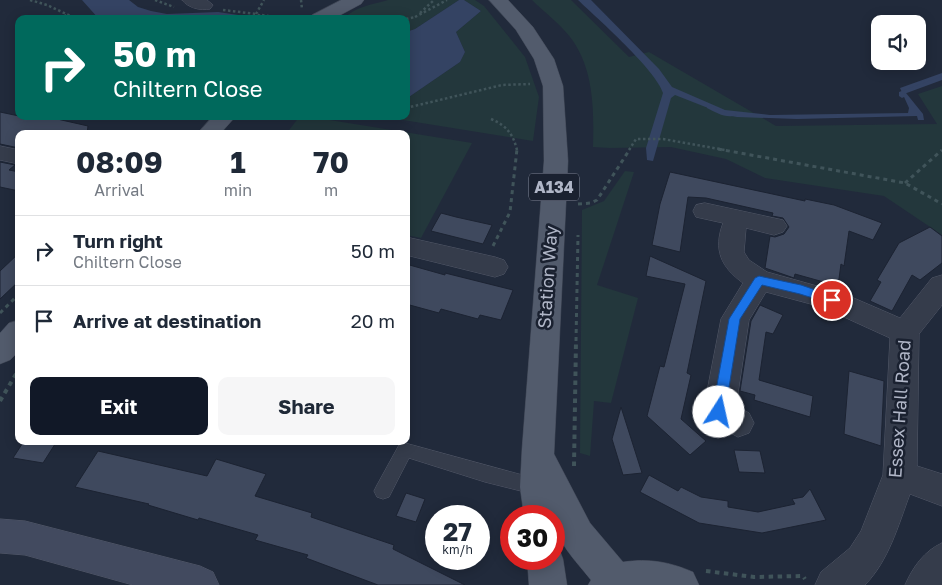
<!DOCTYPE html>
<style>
body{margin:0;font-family:"Golos Text",sans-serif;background:#f6f6f7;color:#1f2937;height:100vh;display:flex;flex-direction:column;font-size:19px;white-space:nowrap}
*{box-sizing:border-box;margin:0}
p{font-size:16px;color:#747a83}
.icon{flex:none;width:28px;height:28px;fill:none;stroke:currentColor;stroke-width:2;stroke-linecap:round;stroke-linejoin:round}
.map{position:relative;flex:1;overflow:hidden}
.panel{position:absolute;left:15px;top:130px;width:395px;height:315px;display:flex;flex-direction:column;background:#fff;border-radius:10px;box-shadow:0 2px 12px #0003}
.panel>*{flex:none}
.hud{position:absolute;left:15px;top:15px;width:395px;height:105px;border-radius:10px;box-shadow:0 2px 12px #0003;background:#00695c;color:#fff;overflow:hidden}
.buttons{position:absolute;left:871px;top:15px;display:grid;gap:10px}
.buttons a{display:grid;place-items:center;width:55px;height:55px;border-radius:10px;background:#fff;box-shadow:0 2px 12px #0003;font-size:25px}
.speed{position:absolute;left:425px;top:505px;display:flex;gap:10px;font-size:25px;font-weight:700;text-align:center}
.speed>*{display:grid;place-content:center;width:65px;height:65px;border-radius:50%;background:#fff;box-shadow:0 2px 12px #0003;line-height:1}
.speed small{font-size:12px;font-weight:400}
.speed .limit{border:8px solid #d22;background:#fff;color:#111}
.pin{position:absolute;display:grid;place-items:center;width:42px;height:42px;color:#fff;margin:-21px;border:2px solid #fff;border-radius:50%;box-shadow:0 1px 5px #0007}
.me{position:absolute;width:55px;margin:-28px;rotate:10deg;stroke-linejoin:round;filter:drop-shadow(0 0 4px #0008)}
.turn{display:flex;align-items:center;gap:18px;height:105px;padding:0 15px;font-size:22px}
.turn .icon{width:65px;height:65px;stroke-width:2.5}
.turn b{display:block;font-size:35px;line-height:42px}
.eta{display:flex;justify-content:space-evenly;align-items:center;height:85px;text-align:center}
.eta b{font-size:30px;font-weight:700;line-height:35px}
.button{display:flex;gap:10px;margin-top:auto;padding:10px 15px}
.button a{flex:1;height:58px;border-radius:10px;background:#111827;color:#fff;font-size:20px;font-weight:700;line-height:58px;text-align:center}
.button a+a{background:#f6f6f7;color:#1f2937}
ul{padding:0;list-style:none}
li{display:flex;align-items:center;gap:15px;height:70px;padding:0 15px;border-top:1px solid #e0e1e3}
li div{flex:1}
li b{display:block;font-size:19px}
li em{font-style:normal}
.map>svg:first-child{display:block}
.green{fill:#23373c}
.water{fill:#344363}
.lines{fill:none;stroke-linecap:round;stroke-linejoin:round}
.stream{fill:#344363;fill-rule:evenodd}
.building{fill:#3f495e;stroke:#1c2332}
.lane-casing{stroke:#535969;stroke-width:1}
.street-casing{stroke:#535969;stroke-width:1}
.secondary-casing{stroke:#535969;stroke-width:1}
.primary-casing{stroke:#3e4554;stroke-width:1}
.path-far2{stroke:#40545a;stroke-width:2.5;stroke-dasharray:2.5 2.5;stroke-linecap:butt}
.path-far1{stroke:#40545a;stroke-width:3;stroke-dasharray:4 4;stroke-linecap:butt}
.path{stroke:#40545a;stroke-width:4;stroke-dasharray:4.5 4.5;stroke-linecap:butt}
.lane{fill:#353c4b;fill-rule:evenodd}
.street{fill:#353c4b;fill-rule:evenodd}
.secondary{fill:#424a5f;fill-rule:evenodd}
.primary{fill:#525b6c;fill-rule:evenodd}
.route{fill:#1a73e8;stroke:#114b97}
.labels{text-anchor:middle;stroke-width:5;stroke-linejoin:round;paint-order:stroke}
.shield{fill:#1a2130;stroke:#83899a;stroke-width:1}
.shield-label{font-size:16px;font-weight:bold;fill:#b0b6c7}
.street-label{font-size:18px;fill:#b0b6c7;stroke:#1a2130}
</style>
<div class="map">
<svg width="942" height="585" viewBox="0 0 942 585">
<rect width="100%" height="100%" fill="#212a3b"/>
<g class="green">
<path d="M388 0H459L415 29 406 32V19H344C353 7 375 4 388 0Z"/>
<path d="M464 0H475L484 6 525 57 539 97 533 141 378 116H406V99L460 62 465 52 456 32 481 11Z"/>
<path d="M532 0H571L629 57 649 52 776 126 937 124 918 94 942 86V235L884 196 765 178 726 159 671 147 610 148 593 147C594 111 594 72 573 41 564 27 544 12 532 0Z"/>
<path d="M300 116H305L472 143 421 238 406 235V134H286Z"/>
<path d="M625 171 634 172 597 285 638 298 611 403 594 401 590 456 580 453 582 210 604 201Z"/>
</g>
<g class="water">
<path d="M82 0H129L138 7 151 11 167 14 218 12 245 16 252 19H99Z"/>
<path d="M459 0H464L481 11 456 32 465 52 460 62 406 99V32L415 29Z"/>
<path d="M578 0H591L659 69 672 87 725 110 770 115 908 113 909 108 900 88 942 73V77L907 90 906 93 923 114 924 120H918L917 116 797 119 737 117 726 115 675 95 671 98 653 161 647 160 646 148 663 93C656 70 598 19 578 0Z"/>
</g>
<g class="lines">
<g class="stream">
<path d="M942 76V80L904 94V97L902 98 899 96V92Z"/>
<path d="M709 105 727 113H734L737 115C726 119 717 113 707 108V106Z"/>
</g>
</g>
<g class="building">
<path d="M0 112 19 116H44L88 126 87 134H19V148L0 144Z"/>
<path d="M0 162 15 165 9 170 19 172V191L0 187Z"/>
<path d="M670 172 805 201V199L834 205 882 223 873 240 849 231 844 266 841 264 838 286 795 274 794 278 765 268 770 236 775 237 784 234 789 227 783 218 772 216 773 213 706 198 688 197 680 252 652 245 660 204Z"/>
<path d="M441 213 456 217 492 225 483 244 431 231Z"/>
<path d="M930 227 942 236V263L920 280 912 275 892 311 870 301 881 282 877 280 899 243Z"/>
<path d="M19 253V281L0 299V271Z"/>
<path d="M650 256 706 281 687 373 691 375 681 419 706 441 690 455 647 416 660 366 664 367 685 284 646 276Z"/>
<path d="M406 264 445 275V273L513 290 501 320 480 315 478 319 441 309 439 313 406 304Z"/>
<path d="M760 305 783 315 773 334 766 332 759 380 813 396 810 417 754 400 755 395 740 391 751 321Z"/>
<path d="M849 371 884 381 881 446 844 434Z"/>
<path d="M621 407 642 473 623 475 612 439Z"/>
<path d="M24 441H57L43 463 13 458Z"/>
<path d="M734 450 760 451 765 473 739 472Z"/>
<path d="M98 451 207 476 216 459 266 474 255 496 312 513 311 517 394 545 393 549 465 585H378L306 558 308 555 255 540 258 535 199 518 198 520 148 505 149 504 75 487Z"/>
<path d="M649 475 678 491 681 487 701 497 728 501V507L758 512 795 504 792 499 803 497 810 489 826 520 762 533 699 523 640 492Z"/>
<path d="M406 493 425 499 416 522 396 516Z"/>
</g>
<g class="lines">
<defs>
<path id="lane" d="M405 443 537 479 543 481 545 487 543 493 537 495 485 482 409 458 389 497 383 499 377 497 374 491 377 485 399 445Z"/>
<g id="street">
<path d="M182 0H207L213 5 210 9C201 11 188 8 182 0Z"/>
<path d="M0 146 19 150V164L0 160Z"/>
<path d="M705 203 783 220 787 226 783 232 774 235 746 228 744 252 749 260 767 272 842 293 900 318 932 278 942 275V305L919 334 917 466 942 474V506L910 494C898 526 889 560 865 585H815L821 572 850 548 861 531 883 475 890 338 822 307 766 292 749 320 736 406 749 413 754 423 749 433 738 437 708 421 703 412 721 319 743 283C721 267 713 250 723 223L696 217 693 211 696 205Z"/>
<path d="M406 237 495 257 504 260 508 267 504 274 495 277 406 255Z"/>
<path d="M942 543V585H905C913 567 924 551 942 543Z"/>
</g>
<path id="secondary" d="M0 519 25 521 200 566 213 572 219 585H133L25 555 0 553Z"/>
<g id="primary">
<path d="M341 0H364L361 4 333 19H310L312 15Z"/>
<path d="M489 0H508L533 27 554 59 563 86 568 161 554 454 590 523 623 562C649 558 670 562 693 572L699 585H588L591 580C576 561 554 540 554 516H524L520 487 522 449 544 161 543 86 534 59 516 30Z"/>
<path d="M213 116H236L220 134H197Z"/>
<path d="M19 320V351L10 360 0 364V333L9 323Z"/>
<path d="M554 545 558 546 563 559 567 585H529L527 559H554Z"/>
</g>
</defs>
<use href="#lane" class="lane-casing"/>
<use href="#street" class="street-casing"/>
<use href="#secondary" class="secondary-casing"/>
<use href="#primary" class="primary-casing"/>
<g class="path-far2">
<path d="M30 0 47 5 77 19"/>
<path d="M155 0 174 7"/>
<path d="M301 0 302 9"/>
<path d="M223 10 256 14 268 19"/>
<path d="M420 13 434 0"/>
<path d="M256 14 264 0"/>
<path d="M262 15 286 19"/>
<path d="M415 17 447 0"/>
<path d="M60 19 68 14"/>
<path d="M406 19 415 17"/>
<path d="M406 108 502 85 530 84"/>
<path d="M491 119C507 126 513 134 517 150"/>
<path d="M629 150 636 139H663L725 150"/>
</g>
<g class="path-far1">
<path d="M718 149 905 183 942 204"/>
<path d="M905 183 942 150"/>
<path d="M578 204 591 203 597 200 630 149"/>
<path d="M493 246 510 212 517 149"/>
<path d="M0 313 19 294"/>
<path d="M576 341 578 235"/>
</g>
<g class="path">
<path d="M0 401 19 369"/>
<path d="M574 466 576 340"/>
<path d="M706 571 754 577 803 576 805 579"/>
</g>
<use href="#lane" class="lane"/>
<use href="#street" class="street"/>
<use href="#secondary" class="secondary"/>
<use href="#primary" class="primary"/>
</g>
<path class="route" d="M759 276 801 285 836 297 838 300 832 304 800 294 762 285 740 319 725 412 723 416 719 418 714 416 712 412 729 319 755 278Z"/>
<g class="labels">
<rect class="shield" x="529" y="173.5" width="50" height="27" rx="4"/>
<g class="shield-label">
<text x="554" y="193">A134</text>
</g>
<g class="street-label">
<text transform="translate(548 277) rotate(-86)" y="6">Station Way</text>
<text transform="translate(900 409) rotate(-86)" y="6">Essex Hall Road</text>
</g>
</g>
</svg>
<div class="buttons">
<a><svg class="icon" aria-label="sound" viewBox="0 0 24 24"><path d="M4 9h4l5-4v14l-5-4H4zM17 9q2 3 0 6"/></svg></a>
</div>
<div class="speed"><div>27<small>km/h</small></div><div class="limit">30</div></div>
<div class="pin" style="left:832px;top:300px;background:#d93025"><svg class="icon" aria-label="arrive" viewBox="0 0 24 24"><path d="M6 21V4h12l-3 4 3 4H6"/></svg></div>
<svg class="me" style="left:719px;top:412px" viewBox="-20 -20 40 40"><circle r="19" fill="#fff"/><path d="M0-13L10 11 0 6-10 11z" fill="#1a73e8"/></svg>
<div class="hud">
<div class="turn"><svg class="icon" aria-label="right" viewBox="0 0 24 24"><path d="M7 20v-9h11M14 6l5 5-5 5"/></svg><div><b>50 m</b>Chiltern Close</div></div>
</div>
<section class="panel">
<div class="eta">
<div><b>08:09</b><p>Arrival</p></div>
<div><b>1</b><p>min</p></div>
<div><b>70</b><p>m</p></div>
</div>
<ul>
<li><svg class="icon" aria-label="right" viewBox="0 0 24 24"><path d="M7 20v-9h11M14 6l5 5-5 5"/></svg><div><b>Turn right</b><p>Chiltern Close</p></div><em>50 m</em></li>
<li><svg class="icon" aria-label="arrive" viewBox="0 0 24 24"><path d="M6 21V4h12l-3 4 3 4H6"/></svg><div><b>Arrive at destination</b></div><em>20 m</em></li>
</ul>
<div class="button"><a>Exit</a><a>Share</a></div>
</section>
</div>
